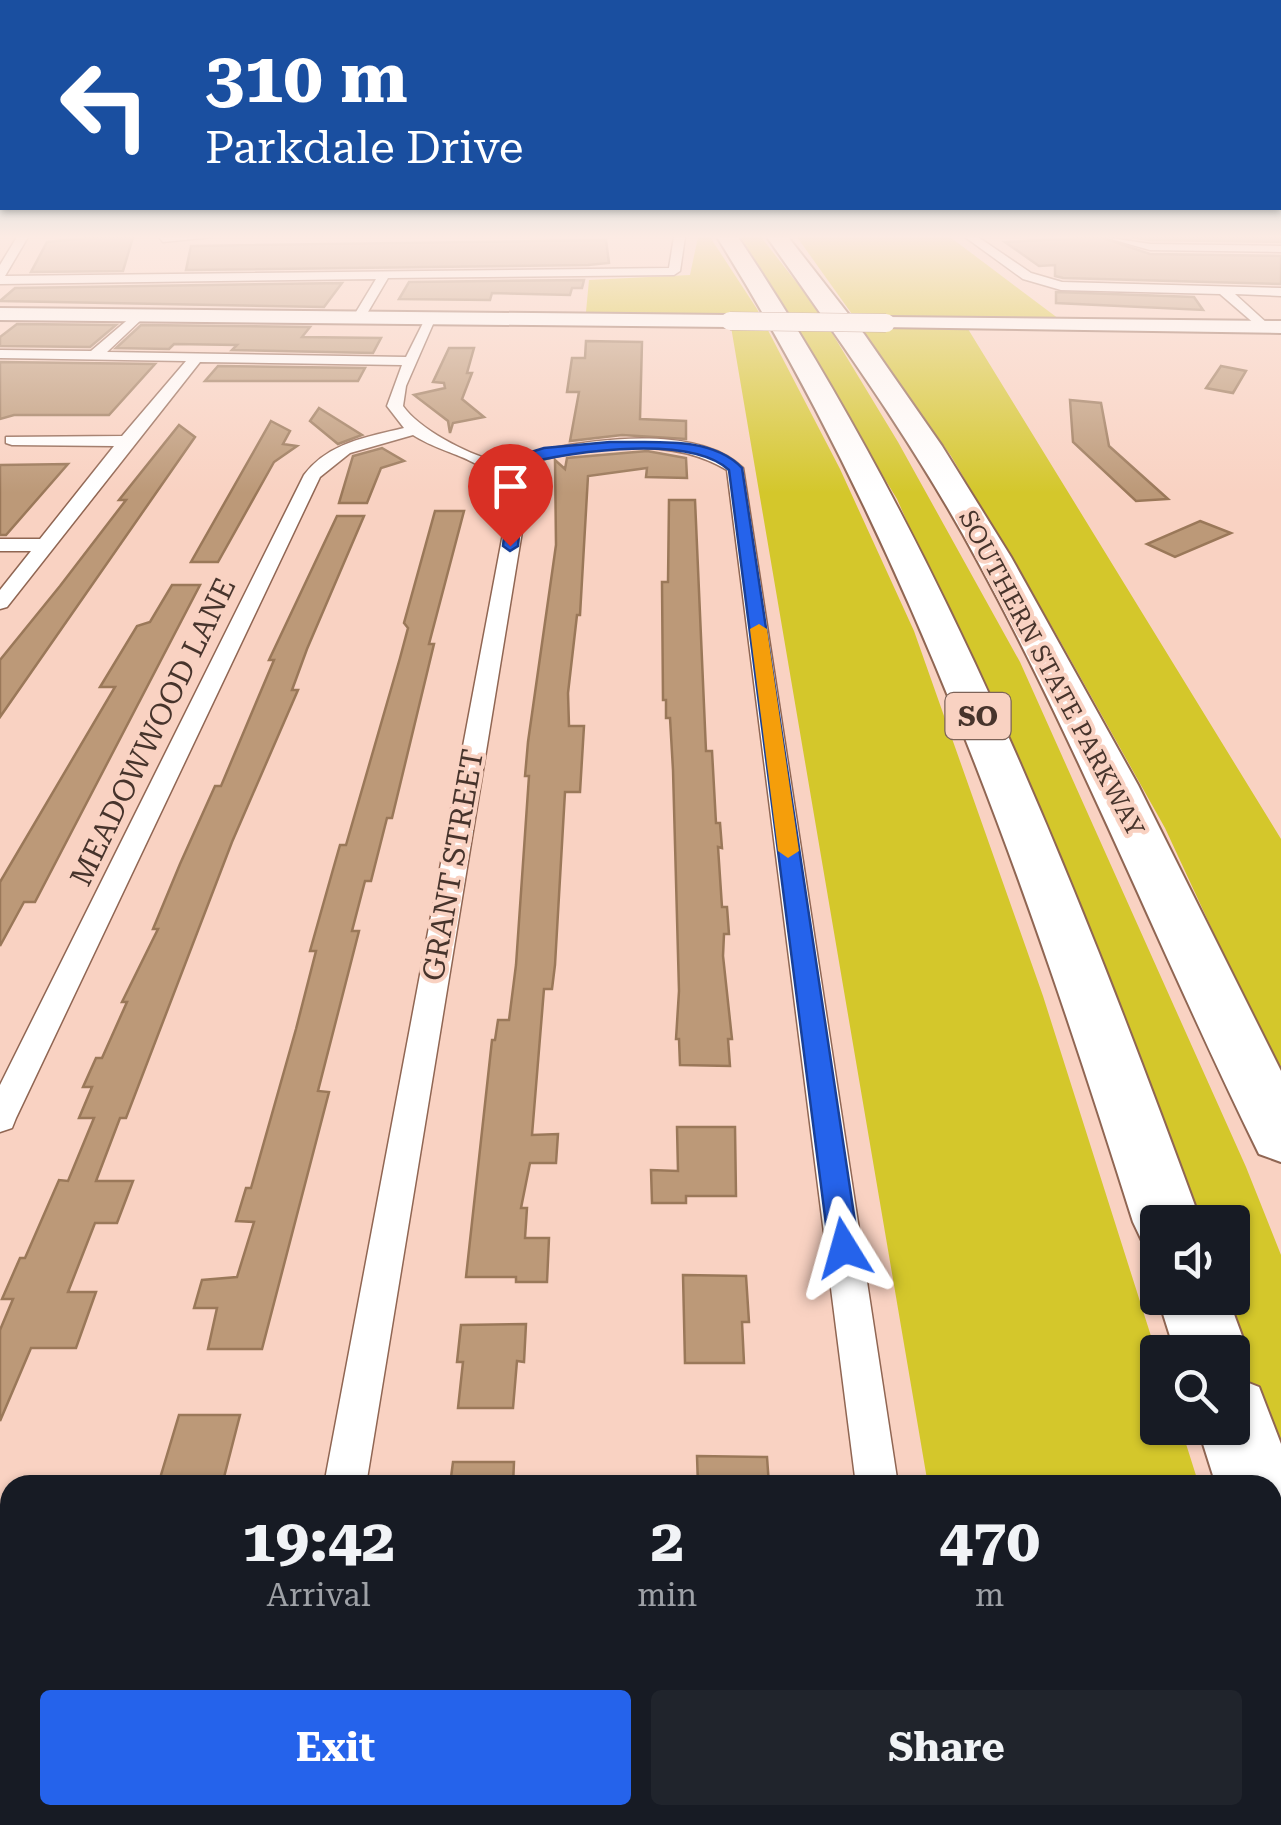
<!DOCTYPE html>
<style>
body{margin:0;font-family:"Roboto Serif",serif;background:#20242c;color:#f1f3f6;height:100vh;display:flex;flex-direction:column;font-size:38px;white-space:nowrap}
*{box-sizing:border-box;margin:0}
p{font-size:32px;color:#9ea1a6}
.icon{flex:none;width:55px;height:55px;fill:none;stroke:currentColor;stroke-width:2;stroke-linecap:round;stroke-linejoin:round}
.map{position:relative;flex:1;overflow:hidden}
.side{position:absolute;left:0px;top:1475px;width:1282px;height:350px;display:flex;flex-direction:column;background:#171b24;border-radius:30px 30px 0 0;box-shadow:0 2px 8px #0004}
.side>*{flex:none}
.guide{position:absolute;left:0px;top:0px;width:1282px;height:210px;box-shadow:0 2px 8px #0004;background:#1a4fa0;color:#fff;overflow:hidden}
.fabs{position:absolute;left:1140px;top:1205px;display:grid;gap:20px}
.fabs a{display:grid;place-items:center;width:110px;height:110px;border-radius:10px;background:#171b24;box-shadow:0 2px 8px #0004;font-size:50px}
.pin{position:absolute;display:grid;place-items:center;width:85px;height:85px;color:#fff;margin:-102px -42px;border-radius:50% 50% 50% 0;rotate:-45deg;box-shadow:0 0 10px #0007}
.pin .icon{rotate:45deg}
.me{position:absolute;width:110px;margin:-55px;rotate:352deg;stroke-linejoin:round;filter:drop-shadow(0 0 8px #0008)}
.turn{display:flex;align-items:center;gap:35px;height:210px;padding:0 40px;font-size:45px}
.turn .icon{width:130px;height:130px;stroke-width:2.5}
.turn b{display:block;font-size:70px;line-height:85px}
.eta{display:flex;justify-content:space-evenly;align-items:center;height:170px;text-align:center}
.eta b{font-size:60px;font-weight:700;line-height:70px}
.action{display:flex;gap:20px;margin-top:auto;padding:20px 40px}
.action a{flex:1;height:115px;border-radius:10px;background:#2563eb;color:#fff;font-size:40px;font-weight:700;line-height:115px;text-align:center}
.action a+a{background:#20242c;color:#f1f3f6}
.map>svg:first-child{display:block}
.green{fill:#d4c72b}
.building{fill:#bc9978;stroke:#9a7859;stroke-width:2.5}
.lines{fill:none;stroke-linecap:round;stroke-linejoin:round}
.street-casing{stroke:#906653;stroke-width:3}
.secondary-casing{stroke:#906653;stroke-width:4}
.highway-casing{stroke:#906653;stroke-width:4}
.street{fill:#fff;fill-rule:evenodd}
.secondary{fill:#fff;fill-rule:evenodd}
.highway{fill:#fff;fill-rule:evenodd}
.secondary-bridge-casing{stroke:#906653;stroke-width:19;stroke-linecap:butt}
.secondary-bridge{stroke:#fff;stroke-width:18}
.route{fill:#2563eb;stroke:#184099;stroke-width:2.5}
.slow{fill:#f59e0b}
.labels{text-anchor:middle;stroke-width:8;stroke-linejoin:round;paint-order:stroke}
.far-street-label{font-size:25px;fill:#47342c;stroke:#f9d2c2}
.shield{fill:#f9d2c2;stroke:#7c6359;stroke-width:2.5}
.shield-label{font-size:28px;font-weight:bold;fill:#47342c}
.street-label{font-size:30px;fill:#47342c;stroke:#f9d2c2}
</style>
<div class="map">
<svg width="1281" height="1825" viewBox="0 0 1281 1825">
<rect width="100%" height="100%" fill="#f9d2c2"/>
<g class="green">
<path d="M698 237H710L757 309 840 469 914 631 1043 996 1157 1355 1158 1428H1181L1199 1485H928L729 315 586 312 589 280 690 275Z"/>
<path d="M739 237H761L822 315H786Z"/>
<path d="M797 237H950L1059 319 854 317Z"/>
<path d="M792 327 829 328 898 442 1020 662 1246 1167 1281 1255V1480L1214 1298H1232V1222H1187L980 686 897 499Z"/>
<path d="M861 328 968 329 1281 839V1078L1165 828 1055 632 951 456Z"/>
<path d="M1273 1764 1281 1788V1825H986L985 1815H1272Z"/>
</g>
<g class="building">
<path d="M98 237H133L123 271 31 272 47 242Z"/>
<path d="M1100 237 1150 254 1281 256V284L1063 278 1055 276V265L1039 266 1005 242Z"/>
<path d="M1131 237H1281V242L1150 240Z"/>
<path d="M606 240 609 263 588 265 186 270 191 246Z"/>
<path d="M584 280 582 288H572L570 295 492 293 490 300 399 299 409 282Z"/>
<path d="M342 283 324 307 0 301 15 288Z"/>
<path d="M1056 292 1194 297 1203 310 1056 303Z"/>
<path d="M17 324 116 325 90 347 0 346V337Z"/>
<path d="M141 325 310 327 302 337 381 338 373 353 232 350 237 345 174 344 169 349 116 348Z"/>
<path d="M586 341 642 342 640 419 686 421V439L622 435 570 441 579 392H567L572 358H585Z"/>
<path d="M449 348H474L467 373H472L462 399 484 417 453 423 450 433 448 421 414 395 445 388 444 383 433 382Z"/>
<path d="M0 362 155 364 109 415H14L0 419Z"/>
<path d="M218 366 365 368 358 381H205Z"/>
<path d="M1221 366 1246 371 1233 393 1206 388Z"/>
<path d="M1070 400 1101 403 1109 446 1168 499 1136 501 1073 442Z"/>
<path d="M319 408 362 435 338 444 310 421Z"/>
<path d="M271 421 290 431 283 444 297 446 274 462 218 562H191Z"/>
<path d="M179 425 195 437 0 717V660L60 586 126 500H119Z"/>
<path d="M382 448 404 461 381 468 367 503H339L353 456Z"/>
<path d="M647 451 686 458 687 478 646 477 647 468 588 476 580 615H577L568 693 569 726H584L580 792H565L555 965 552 989H544L532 1135 558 1134 556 1163H530L521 1208H527L525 1238H549L547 1282H516V1277H466L492 1040H495L498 1020H509L516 965 529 776H525L528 742 556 545 555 460 565 469 567 458Z"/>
<path d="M68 464 6 535H0V465Z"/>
<path d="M669 500H695L706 751H712L716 823H720L722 848 718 847 722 907H727L729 934H724L723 956 732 1039H728L730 1066 680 1065 679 1039H676L679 991 673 770 670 718H666V700H663L662 582H668Z"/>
<path d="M435 511H464L429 644H434L392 818H387L371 881H365L352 931H359L318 1091 329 1092 262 1349H208L217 1308H194L202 1280 237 1277 254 1222 236 1221 246 1188H251L296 1029 316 951H310L332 873 340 845H346L400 658 408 628 404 623Z"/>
<path d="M337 516H364L307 649 292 690H298L232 842 126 1118H120L96 1181H133L117 1223H95L68 1292H96L76 1348H31L0 1421V1330L13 1299H2L20 1258H25L59 1180 68 1181 94 1118H79L92 1087H83L96 1058H102L127 1002H122L158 929H153L180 864 215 786H221L274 660H269Z"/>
<path d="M1200 521 1231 533 1175 557 1147 544Z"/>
<path d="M172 585H200L35 902H24L0 946V882L115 687H100L137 626 150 622Z"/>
<path d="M677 1127H735L736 1196H686V1203H652L651 1170 678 1171Z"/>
<path d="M683 1275 746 1276 749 1322H742L744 1363H685Z"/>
<path d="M526 1324 524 1362 517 1361 513 1408H458L463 1362H457L461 1325Z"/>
<path d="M179 1415H240L222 1485H158Z"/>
<path d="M697 1456 767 1457 769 1485H698Z"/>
<path d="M453 1462H514L513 1485H450Z"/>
</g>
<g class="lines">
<defs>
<g id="street">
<path d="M17 237H28L5 276 669 268 674 237H685L680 271 674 275 388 278 365 317 359 321 353 317 376 279 0 284V265Z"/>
<path d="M159 237H212L163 242Z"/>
<path d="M965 237H978L1031 273 1062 282 1281 288V296L1235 294 1268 324V330L1263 331 1220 294 1061 290 1023 279Z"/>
<path d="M1104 237 1150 244 1281 246V252L1150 250Z"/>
<path d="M138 311 144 315 143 318 107 352 406 357 427 315H437L406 386 403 406C419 429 467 454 495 461 507 464 534 452 548 449 602 438 700 426 743 468L898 1485H856L727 470C664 432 574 449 507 469L520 486 526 507 366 1485H324L508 507C495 455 452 460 413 435L350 453 320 477 16 1118 12 1128 0 1132V1085L304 475C328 443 366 437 404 428L387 406 402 365 200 362 7 607 0 609V590L31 551H0V539H40L114 446 12 445 6 443V437L122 436 186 361 0 358V350L91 351Z"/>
<path d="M263 1815H313L312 1825H262Z"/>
<path d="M899 1815H949L951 1825H901Z"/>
</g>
<g id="secondary">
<path d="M0 308 730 315 739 321 730 327 0 320Z"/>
<path d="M886 317 1281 321V333L879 327V319Z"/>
</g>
<g id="highway">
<path d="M717 237H738C941 540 1076 881 1201 1222H1158V1249L1143 1243 1133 1222C1026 882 907 541 717 237Z"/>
<path d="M767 237H788L864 334 942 446 1011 557 1138 785 1281 1071V1162L1259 1154C1162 957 1082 753 977 560 916 446 841 343 767 237Z"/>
<path d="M1158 1298H1228L1248 1352 1236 1378 1259 1387 1281 1444V1599L1272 1596V1485H1216L1198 1428H1232V1352H1175Z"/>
</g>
</defs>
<use href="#street" class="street-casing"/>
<use href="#secondary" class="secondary-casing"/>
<use href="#highway" class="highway-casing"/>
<use href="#street" class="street"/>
<use href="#secondary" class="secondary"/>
<use href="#highway" class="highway"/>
<defs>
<path id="secondary-bridge" d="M730 321 886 323"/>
</defs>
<use href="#secondary-bridge" class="secondary-bridge-casing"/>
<use href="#secondary-bridge" class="secondary-bridge"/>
</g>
<linearGradient id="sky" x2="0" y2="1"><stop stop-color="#66bbc7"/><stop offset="0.48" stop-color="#fcebe4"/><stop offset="1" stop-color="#fcebe4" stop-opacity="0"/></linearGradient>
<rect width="1281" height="493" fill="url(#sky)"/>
<path class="route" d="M610 442C652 443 711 435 742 468L859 1248 854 1258 844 1262 833 1258 829 1248 729 470C687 432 555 453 505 469L523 492 518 546 510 551 503 546 509 492 490 467 492 464 544 448Z"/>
<path class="slow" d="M759 624 767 629 799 851 788 858 778 851 750 629Z"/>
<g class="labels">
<g class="far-street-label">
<text transform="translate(1052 673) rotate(62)" y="9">SOUTHERN STATE PARKWAY</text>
</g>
<rect class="shield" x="945.5" y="693" width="65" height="46" rx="8"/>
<g class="shield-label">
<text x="978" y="726">SO</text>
</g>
<g class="street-label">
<text transform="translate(153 732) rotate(-64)" y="10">MEADOWWOOD LANE</text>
<text transform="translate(453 865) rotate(-80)" y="10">GRANT STREET</text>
</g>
</g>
</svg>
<div class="fabs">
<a><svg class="icon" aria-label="sound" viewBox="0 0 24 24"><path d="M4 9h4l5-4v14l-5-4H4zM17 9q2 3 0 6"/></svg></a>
<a><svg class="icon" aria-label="search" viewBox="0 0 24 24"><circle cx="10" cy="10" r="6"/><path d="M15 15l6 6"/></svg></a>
</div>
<div class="pin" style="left:510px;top:546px;background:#d93025"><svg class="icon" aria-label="arrive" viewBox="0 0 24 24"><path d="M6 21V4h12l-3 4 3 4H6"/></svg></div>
<svg class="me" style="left:844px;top:1248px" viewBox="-20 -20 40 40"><path d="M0-17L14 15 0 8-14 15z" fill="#2563eb" stroke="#fff" stroke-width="4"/></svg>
<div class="guide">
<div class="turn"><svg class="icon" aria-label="left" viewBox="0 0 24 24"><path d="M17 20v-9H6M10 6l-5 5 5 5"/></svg><div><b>310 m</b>Parkdale Drive</div></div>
</div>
<section class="side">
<div class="eta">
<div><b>19:42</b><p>Arrival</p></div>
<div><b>2</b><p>min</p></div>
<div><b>470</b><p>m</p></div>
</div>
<div class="action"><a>Exit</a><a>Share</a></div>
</section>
</div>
